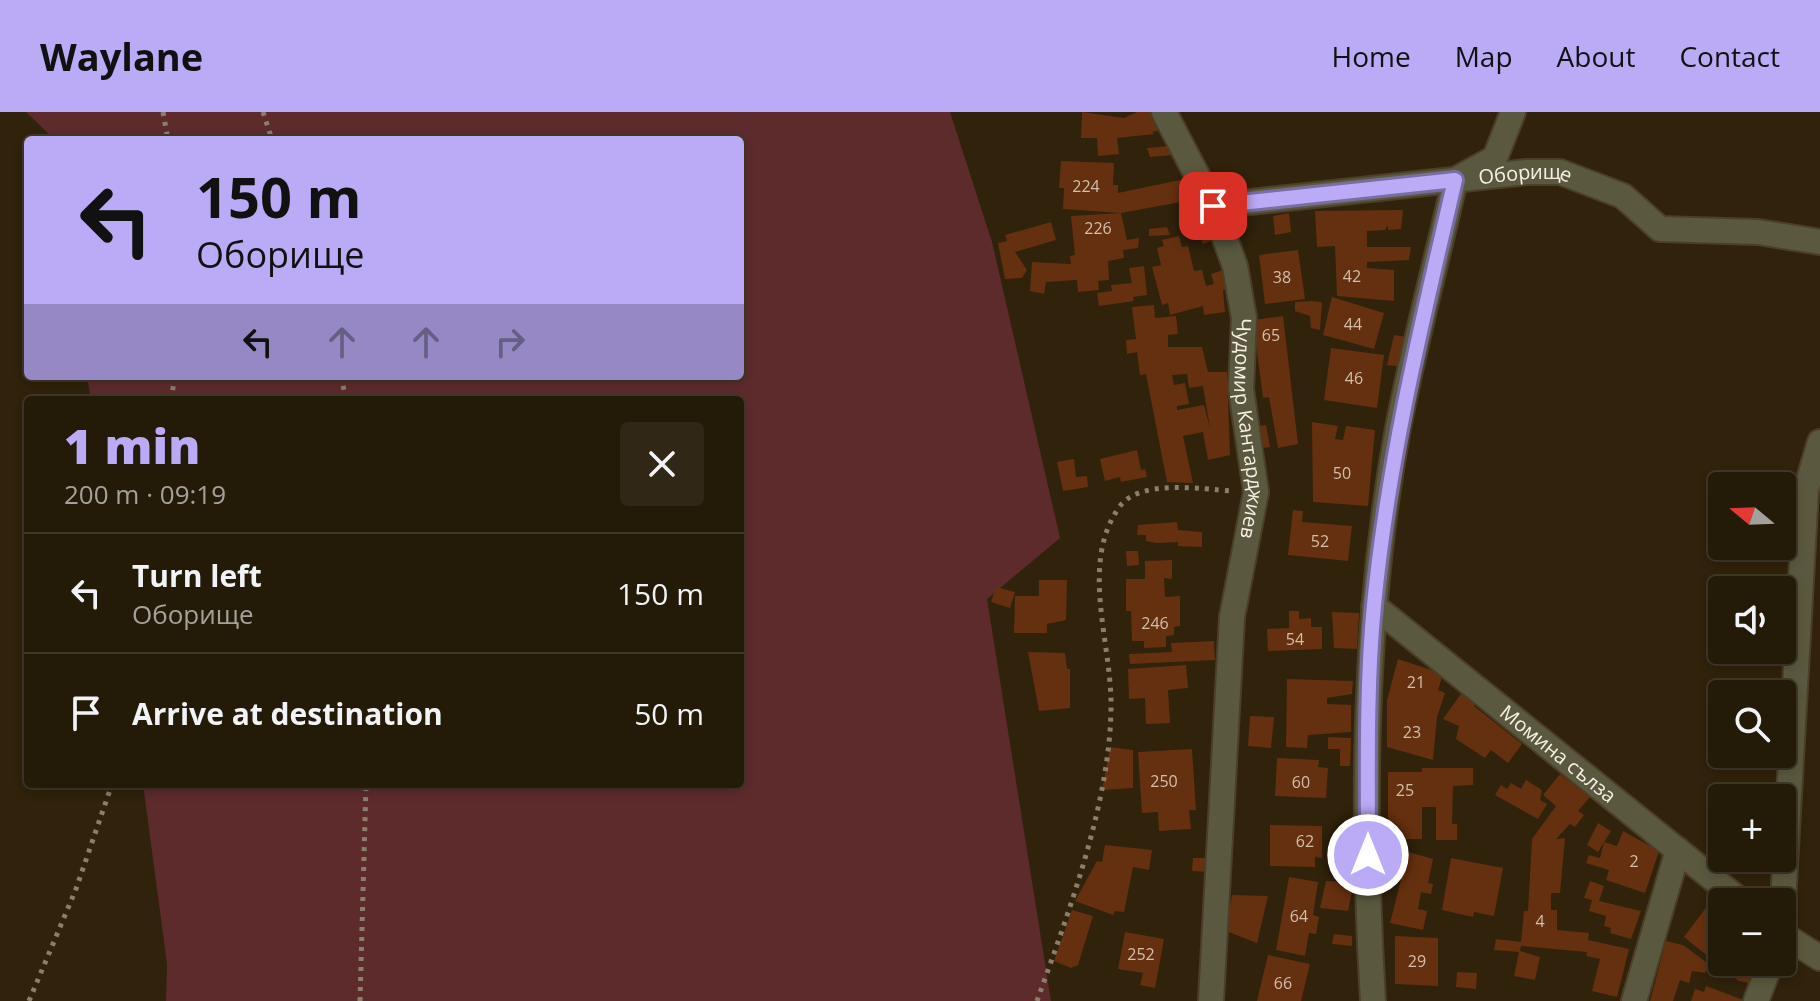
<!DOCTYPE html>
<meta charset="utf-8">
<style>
body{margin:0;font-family:"Open Sans",sans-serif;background:#302716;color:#f1f3f6;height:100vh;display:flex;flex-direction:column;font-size:30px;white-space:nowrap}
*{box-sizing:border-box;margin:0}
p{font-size:26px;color:#a3a19c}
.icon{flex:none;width:44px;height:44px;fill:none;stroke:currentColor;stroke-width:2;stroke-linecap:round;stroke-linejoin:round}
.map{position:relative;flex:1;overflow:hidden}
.details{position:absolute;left:24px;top:284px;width:720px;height:392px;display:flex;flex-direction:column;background:#241a08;border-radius:8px;box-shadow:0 4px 12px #0003,0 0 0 2px #413829}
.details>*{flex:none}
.guide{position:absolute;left:24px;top:24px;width:720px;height:244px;border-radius:8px;box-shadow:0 4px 12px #0003,0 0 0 2px #413829;background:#bbaaf6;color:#111;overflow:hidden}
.needle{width:52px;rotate:289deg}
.controls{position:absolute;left:1708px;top:360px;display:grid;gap:16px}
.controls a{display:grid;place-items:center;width:88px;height:88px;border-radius:8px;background:#241a08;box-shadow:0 4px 12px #0003,0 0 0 2px #413829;font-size:40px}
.pin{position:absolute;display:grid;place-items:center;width:68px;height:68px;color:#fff;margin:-34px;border-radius:16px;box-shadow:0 4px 12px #0006}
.me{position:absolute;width:88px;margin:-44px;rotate:0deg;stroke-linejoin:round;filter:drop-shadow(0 0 6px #0008)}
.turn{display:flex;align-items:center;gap:28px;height:168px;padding:0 40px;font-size:36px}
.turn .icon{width:104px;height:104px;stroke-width:2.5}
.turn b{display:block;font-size:56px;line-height:68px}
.lanes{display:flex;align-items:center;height:76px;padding:0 40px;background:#0003;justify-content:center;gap:40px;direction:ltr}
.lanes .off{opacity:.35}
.round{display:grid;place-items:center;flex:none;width:84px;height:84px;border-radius:8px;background:#302716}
.head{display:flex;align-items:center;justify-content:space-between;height:136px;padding:0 40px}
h1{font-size:48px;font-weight:800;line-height:60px;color:#bbaaf6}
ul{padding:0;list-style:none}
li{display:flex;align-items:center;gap:24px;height:120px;padding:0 40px;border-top:2px solid #413829}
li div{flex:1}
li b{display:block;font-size:30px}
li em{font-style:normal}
header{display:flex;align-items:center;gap:48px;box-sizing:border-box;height:112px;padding:0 40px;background:#bbaaf6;color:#111}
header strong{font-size:38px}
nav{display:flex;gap:44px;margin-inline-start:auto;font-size:28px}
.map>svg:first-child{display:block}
.green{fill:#5e2b2d}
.building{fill:#65300f;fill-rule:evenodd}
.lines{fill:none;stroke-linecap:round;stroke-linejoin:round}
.minor-casing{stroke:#4c3f29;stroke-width:28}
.path{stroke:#8b7f6c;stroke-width:5;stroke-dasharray:4 6;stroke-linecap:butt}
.minor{stroke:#5a593f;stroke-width:24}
.route-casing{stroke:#7a6ea0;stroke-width:20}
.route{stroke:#bbaaf6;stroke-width:14}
.labels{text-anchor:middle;stroke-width:6;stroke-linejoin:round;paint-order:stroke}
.number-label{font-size:16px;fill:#d3bfac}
.street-label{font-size:20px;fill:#f8efe1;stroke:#261803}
</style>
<header>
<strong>Waylane</strong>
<nav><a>Home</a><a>Map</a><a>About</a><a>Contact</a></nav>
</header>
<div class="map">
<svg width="1820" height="889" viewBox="0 0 1820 889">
<rect width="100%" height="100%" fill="#30220b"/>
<path class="green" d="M26 0H950L992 130 1060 426 987 487 1051 889H166L167 852 143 672H740V288H91L87 264H740V28H55Z"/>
<g class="building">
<path d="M1082 0 1124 6 1137 0H1160L1165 17 1152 20 1154 22 1117 26 1119 42 1098 44 1097 26H1081Z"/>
<path d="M1169 34 1172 43 1150 45 1147 36Z"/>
<path d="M1061 49 1114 51 1113 73H1118V81L1180 68 1186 89 1121 101 1127 128 1139 126 1138 136 1123 138 1124 146 1108 149 1109 168 1098 169 1099 178 1078 180 1077 168 1046 170 1044 182 1030 179 1032 150 1071 152 1070 144 1075 143 1071 104 1121 101 1063 97 1064 76H1059Z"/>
<path d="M1403 98 1401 117 1388 118V113L1385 118 1367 119V135H1411L1409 148 1367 150V156L1394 158V189L1337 184 1335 134 1317 135 1315 99Z"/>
<path d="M1289 101 1291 120 1275 123 1273 104Z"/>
<path d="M1208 107 1216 127 1203 132 1194 110Z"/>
<path d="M1051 110 1056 128 1015 140 1027 158 1022 166 1005 167 998 131 1007 129 1005 123Z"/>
<path d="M1167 115 1170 123 1149 124V117Z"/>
<path d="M1179 124 1182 135 1188 134 1194 159 1202 158 1206 174 1214 172 1211 162 1226 157 1232 176 1223 178 1225 200 1204 203 1203 194 1170 203 1168 191 1162 193 1152 155 1161 153 1157 136 1164 134 1162 128Z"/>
<path d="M1298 138 1305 187 1265 192 1259 143Z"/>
<path d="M1144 154 1147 183 1133 185 1134 189 1099 194 1097 181 1112 179 1111 173 1132 171 1129 156Z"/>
<path d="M1332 185 1384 201 1374 237 1323 223Z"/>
<path d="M1310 189 1322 190 1320 218 1311 216 1310 204 1295 199V190Z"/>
<path d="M1154 193 1155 206 1176 204 1178 222 1168 223V235H1202L1208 260H1227L1230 343 1208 348 1203 320 1183 324 1193 371 1167 370 1146 262 1140 263 1137 240 1127 242 1126 228 1136 227 1132 195ZM1187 262 1189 276 1203 274 1210 316 1204 293 1177 298V294L1189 292 1185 271 1174 273 1172 263Z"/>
<path d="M1283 204 1298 332 1278 336 1269 285 1263 286 1253 208Z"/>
<path d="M1394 223 1411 226 1405 255 1387 253Z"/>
<path d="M1331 236 1384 243 1377 296 1324 288Z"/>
<path d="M1312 310 1338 314 1335 327 1343 328 1346 314 1375 318 1368 394 1313 390Z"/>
<path d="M1266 313 1270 335 1254 337 1252 315Z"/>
<path d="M1137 338 1141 358 1145 357 1147 365 1121 370 1120 365 1105 369 1100 347Z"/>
<path d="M1074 347 1076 365 1087 364 1088 375 1063 379 1057 350Z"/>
<path d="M1293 398 1303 399 1302 410 1352 414 1348 449 1288 443Z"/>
<path d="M1177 410 1178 418 1202 420V435L1178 434V430L1157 431 1146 429V423H1137L1138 413Z"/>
<path d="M1126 439H1138L1139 453 1127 454Z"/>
<path d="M1172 448V467L1164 466 1165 485 1180 484V514L1174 515V523L1166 524V535L1144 536V529H1132L1131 499H1126V467H1145V449Z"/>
<path d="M1039 468H1067L1066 508 1047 512V521H1014L1015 484H1039Z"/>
<path d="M996 475 1015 480 1010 496 991 490Z"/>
<path d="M1289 499H1299V507L1311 506V515H1322V537L1268 539 1267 517 1289 516Z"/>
<path d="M1332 500 1359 501 1357 537 1334 536Z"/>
<path d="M1214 529 1215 548 1130 552 1129 542 1172 540 1171 531Z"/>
<path d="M1028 540 1065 541 1067 557H1070V596L1039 599Z"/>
<path d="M1398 547 1443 562 1438 578 1445 581 1437 605 1433 648 1387 635V588Z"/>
<path d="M1186 553 1188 576 1168 578 1170 611 1146 612 1145 586 1129 587 1128 557Z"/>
<path d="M1287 567 1353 569 1352 582 1327 586V592L1351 593V620L1308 623 1307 636 1286 635Z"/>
<path d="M1465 576 1478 587 1474 594 1522 632 1508 651 1491 638 1485 646 1456 627 1459 614 1443 607Z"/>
<path d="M1250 604 1274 605 1271 636 1248 634Z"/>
<path d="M1328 625 1351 626 1350 654H1340V637H1328Z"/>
<path d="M1110 635 1133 638V676L1102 678Z"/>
<path d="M1192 637 1196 698H1189L1191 717 1159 719 1158 700 1142 701 1138 640Z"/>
<path d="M1277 646 1319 648 1318 655 1328 656 1326 686 1275 684Z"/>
<path d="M1422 656H1473V673L1453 674 1452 712H1457V728H1436V695H1422V727H1388V660H1422Z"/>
<path d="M1560 662 1590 685 1578 699 1584 703 1575 715 1570 712 1556 727 1565 726 1560 781H1551V798H1557V818L1589 821 1588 828 1629 837 1617 885 1592 879 1600 847 1586 844 1587 840 1521 834 1520 839 1540 845 1535 868 1514 864 1519 840 1494 838 1496 827 1521 830 1524 799H1528L1532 727 1556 694 1543 683Z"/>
<path d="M1526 668 1542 678 1540 688 1547 692 1538 707 1495 683 1501 673 1507 677 1511 671 1521 677Z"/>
<path d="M1598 711 1611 719 1598 740 1587 733Z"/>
<path d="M1270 713 1322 714V746L1315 745V755L1270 754Z"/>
<path d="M1623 719 1659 739 1645 781 1606 768 1609 758 1586 751 1589 743 1600 746 1604 730 1617 734Z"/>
<path d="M1105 733 1152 738 1149 758 1133 755 1124 800 1115 799 1113 803 1075 789 1097 749 1102 750Z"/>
<path d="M1408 740 1433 747 1428 771 1433 772 1431 782 1421 780 1418 797 1427 799 1423 818 1390 811Z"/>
<path d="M1193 746H1210L1209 760 1192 759Z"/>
<path d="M1451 746 1503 756 1494 804 1474 800 1473 805 1442 798Z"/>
<path d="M1289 765 1318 770 1313 803 1319 805 1316 822 1309 821 1305 844 1276 838Z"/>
<path d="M1326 769 1354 770 1348 799 1320 796Z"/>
<path d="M1590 769 1604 774 1599 789 1641 799 1631 827 1610 821 1611 816 1604 814 1606 804 1589 799 1592 788 1584 786Z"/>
<path d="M1232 783 1268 784 1257 831 1226 819Z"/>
<path d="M1714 785 1722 791V850H1758L1750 871 1739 869 1684 825Z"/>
<path d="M1072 798 1093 804 1078 853 1071 856 1054 849Z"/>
<path d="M1125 820 1164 827 1155 876 1140 873 1143 861 1118 857Z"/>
<path d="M1334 822 1352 824V834L1332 832Z"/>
<path d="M1395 824 1438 826V874L1395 872Z"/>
<path d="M1666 829 1683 833 1710 853 1705 861 1692 859 1689 871 1680 868 1673 889H1650Z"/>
<path d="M1268 843 1310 852 1301 889H1257Z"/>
<path d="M1457 860 1477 861 1476 877 1456 875Z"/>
<path d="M1706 874 1746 889H1691L1695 877 1704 880Z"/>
</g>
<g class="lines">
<defs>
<g id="minor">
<path id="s1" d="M1164 0 1213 94 1235 154 1244 206 1241 277 1256 380 1232 505 1211 889"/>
<path id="s2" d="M1213 94 1527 60H1560L1623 84 1660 117 1758 120 1820 130"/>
<path id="s3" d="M1374 494 1742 790"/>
<path d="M1782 808 1806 378 1820 330"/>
<path d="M1782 822 1820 846"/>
<path d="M1373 889C1362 699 1363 504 1398 316 1414 233 1436 151 1455 68L1495 46 1513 0"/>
<path d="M1634 889 1678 738"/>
<path d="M1756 889 1771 850"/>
</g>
</defs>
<use href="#minor" class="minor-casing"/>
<g class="path">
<path d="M163 0 168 28"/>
<path d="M263 0 272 28"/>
<path d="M341 264 346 288"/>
<path d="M171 288 175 264"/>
<path d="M29 889 76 777 112 672"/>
<path d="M360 889 366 672"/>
<path d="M1037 889C1069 799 1112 686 1111 589 1110 526 1080 449 1120 394 1140 367 1202 377 1231 379"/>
</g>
<use href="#minor" class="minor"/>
</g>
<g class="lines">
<defs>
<path id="route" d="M1213 94 1455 68C1422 209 1388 349 1374 493 1366 576 1368 660 1368 743"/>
</defs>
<use href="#route" class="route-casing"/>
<use href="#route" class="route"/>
</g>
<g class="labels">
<g class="number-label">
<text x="1086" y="80">224</text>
<text x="1098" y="122">226</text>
<text x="1352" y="170">42</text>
<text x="1282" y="171">38</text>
<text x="1353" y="218">44</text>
<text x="1271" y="229">65</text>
<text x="1354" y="272">46</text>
<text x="1342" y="367">50</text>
<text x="1320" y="435">52</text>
<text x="1155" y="517">246</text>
<text x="1295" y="533">54</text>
<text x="1416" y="576">21</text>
<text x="1412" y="626">23</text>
<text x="1164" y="675">250</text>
<text x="1301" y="676">60</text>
<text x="1405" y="684">25</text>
<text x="1305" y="735">62</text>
<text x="1634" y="755">2</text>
<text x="1299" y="810">64</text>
<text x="1540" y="815">4</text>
<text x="1141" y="848">252</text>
<text x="1417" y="855">29</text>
<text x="1283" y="877">66</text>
</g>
<g class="street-label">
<text dy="7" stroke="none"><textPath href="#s2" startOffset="314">Оборище</textPath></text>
<text dy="7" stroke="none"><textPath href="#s1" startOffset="334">Чудомир Кантарджиев</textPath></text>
<text dy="7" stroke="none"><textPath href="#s3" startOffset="236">Момина сълза</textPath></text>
</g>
</g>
</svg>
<div class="controls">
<a><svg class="needle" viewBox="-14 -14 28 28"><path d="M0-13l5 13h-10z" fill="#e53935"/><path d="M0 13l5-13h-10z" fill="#a3a19c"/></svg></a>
<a><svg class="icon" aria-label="sound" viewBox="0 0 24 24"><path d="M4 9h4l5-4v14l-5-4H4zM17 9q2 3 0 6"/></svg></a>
<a><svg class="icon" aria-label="search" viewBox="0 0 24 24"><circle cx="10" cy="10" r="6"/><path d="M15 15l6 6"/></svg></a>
<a>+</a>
<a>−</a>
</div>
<div class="pin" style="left:1213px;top:94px;background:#d93025"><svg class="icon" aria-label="arrive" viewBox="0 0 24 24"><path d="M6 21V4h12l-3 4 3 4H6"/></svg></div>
<svg class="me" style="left:1368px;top:743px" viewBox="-20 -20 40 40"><circle r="17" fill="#bbaaf6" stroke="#fff" stroke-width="3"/><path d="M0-11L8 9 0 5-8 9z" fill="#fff"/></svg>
<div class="guide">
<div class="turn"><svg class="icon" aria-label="left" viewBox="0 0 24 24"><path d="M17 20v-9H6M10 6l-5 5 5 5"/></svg><div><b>150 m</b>Оборище</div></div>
<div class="lanes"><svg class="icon" aria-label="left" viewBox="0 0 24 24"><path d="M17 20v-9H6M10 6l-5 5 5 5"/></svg><svg class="icon off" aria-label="ahead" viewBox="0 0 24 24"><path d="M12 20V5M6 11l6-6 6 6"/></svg><svg class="icon off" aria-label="ahead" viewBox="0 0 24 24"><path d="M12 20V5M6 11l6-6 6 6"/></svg><svg class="icon off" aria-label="right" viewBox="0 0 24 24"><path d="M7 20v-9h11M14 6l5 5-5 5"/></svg></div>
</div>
<section class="details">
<div class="head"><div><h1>1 min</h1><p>200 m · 09:19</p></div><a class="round"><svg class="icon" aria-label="close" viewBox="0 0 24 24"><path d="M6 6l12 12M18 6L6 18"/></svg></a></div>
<ul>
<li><svg class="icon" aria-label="left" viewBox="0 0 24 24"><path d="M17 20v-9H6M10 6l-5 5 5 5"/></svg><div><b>Turn left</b><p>Оборище</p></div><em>150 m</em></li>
<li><svg class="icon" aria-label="arrive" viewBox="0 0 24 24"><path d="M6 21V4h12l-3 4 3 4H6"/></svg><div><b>Arrive at destination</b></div><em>50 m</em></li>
</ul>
</section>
</div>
